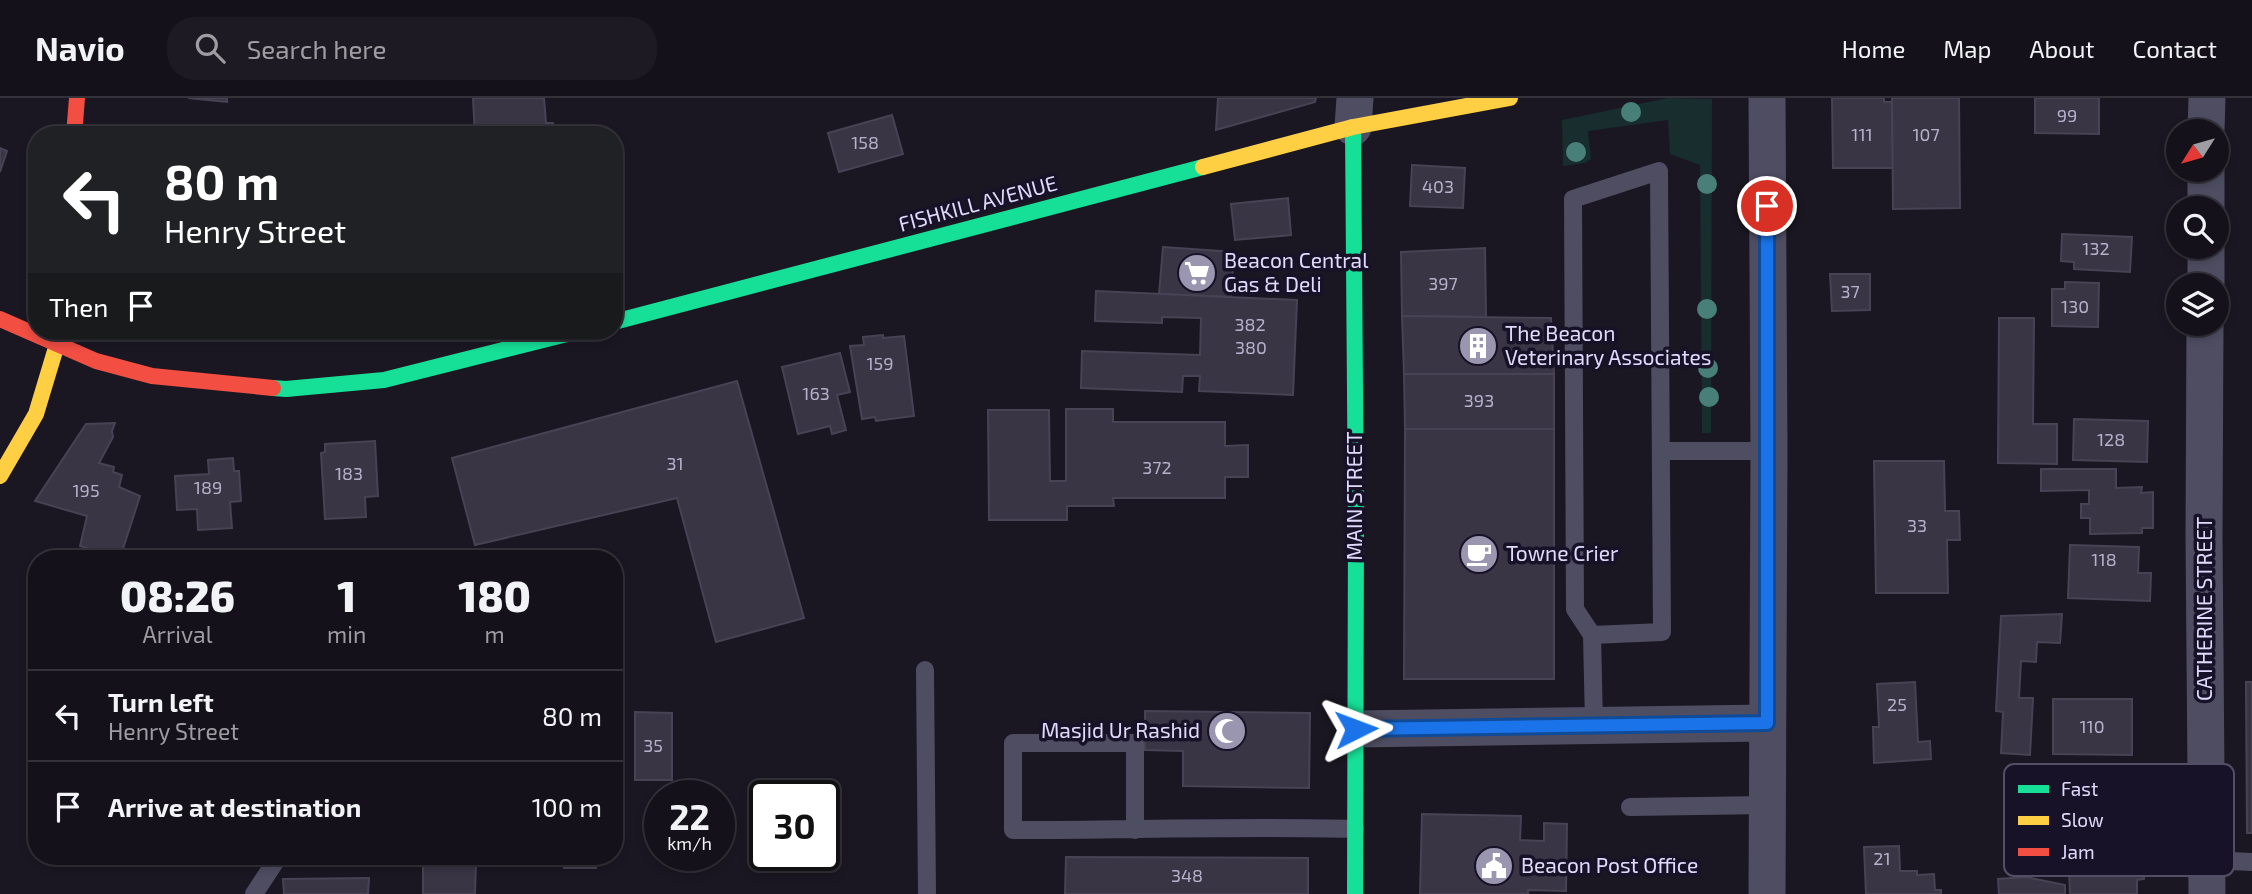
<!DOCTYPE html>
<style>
body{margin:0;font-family:"Exo 2",sans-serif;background:#1d1a23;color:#f1f3f6;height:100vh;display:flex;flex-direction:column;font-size:26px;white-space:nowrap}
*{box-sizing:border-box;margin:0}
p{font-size:23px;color:#9d9da2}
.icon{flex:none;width:38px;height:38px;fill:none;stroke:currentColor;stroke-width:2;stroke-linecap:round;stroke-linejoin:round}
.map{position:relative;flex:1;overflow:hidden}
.side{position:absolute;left:28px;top:452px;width:595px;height:315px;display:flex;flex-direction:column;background:#14111a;border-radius:28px;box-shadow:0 4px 10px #0003,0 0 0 2px #333139}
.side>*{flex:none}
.banner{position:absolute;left:28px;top:28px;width:595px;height:214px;border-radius:28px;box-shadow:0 4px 10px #0003,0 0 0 2px #333139;background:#202124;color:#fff;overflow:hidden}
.needle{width:46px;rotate:233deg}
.tools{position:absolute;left:2166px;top:21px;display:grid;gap:14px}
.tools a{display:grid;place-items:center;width:63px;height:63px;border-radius:50%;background:#14111a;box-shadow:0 4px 10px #0003,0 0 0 2px #333139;font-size:35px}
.speed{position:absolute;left:644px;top:682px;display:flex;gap:14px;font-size:35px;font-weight:700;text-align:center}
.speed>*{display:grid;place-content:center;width:91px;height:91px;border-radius:50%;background:#14111a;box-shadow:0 4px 10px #0003,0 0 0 2px #333139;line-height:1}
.speed small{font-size:18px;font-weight:400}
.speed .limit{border:4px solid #111;border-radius:10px;background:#fff;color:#111}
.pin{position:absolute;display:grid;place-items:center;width:60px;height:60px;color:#fff;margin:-30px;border:4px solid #fff;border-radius:50%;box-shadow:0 2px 7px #0007}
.me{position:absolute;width:77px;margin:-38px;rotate:87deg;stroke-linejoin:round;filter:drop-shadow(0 0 5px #0008)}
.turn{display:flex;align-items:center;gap:24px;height:147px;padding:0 21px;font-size:32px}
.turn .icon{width:91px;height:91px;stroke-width:2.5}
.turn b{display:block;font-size:49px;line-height:60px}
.then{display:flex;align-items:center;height:66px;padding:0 21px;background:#0003;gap:14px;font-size:26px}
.eta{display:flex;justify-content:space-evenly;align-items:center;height:119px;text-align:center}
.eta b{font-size:42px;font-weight:800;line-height:49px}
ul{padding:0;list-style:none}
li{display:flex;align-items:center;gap:21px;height:91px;padding:0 21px;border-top:2px solid #333139}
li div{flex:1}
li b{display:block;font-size:26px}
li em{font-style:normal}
header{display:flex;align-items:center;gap:42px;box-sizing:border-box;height:98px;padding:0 35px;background:#14111a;border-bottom:2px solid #333139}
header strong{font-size:33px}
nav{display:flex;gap:38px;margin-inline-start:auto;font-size:24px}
.search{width:490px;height:63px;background:#1d1a23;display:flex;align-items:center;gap:18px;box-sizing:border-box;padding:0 24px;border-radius:28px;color:#9d9da2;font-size:26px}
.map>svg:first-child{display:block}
.green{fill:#172d2e}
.building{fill:#393544;stroke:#474355;stroke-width:2}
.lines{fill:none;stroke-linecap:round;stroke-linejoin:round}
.lane{stroke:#4f4d62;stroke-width:18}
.street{stroke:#4f4d62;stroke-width:37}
.fast{stroke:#16e098;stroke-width:16}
.slow{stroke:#ffcf43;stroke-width:16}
.jam{stroke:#f24e42;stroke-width:16}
.tree{fill:#488079}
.route-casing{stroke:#114b97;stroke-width:18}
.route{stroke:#1a73e8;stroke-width:12}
.labels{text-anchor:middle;stroke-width:7;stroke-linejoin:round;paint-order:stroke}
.number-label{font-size:18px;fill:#b6b2ce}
.street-label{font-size:21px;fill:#e0dbfc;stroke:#171227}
.poi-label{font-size:21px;fill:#e0dbfc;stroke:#171227;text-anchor:start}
.key{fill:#171227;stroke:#534e67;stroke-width:2}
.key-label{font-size:19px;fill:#e0dbfc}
</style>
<header>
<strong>Navio</strong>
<div class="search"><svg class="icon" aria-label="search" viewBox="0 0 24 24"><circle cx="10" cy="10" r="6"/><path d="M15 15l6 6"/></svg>Search here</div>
<nav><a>Home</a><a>Map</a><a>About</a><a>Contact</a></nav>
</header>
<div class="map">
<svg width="2252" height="796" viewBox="0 0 2252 796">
<rect width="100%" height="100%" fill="#1a1722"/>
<path class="green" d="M1668 0 1712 1 1711 335H1702L1700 67 1670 56 1668 22 1588 33 1591 61 1585 65 1563 68 1562 22Z"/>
<g class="building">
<path d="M188 0H227V4Z"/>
<path d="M473 0H544L546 25H553L554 37H475Z"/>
<path d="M1218 0H1316L1315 4 1216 32Z"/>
<path d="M1832 0H1884V4H1892L1893 70H1833Z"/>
<path d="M1892 0H1959L1960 110 1893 111Z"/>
<path d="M2035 0H2099V36L2035 35Z"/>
<path d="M892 17 903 56 839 74 828 35Z"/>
<path d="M0 50 7 53 0 74Z"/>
<path d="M1412 67 1465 70 1463 110 1410 108Z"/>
<path d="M1288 100 1291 137 1235 142 1231 106Z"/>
<path d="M2062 136 2132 139 2130 174 2074 171V164L2061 163Z"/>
<path d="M1163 149 1234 154 1231 199 1159 196Z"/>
<path d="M1485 150 1486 219 1402 218 1401 154Z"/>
<path d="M1830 176H1870V212L1832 213Z"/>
<path d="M2065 184 2099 185 2098 229 2052 228V191H2065Z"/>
<path d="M1096 193 1297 202 1293 297 1199 293 1200 278H1183L1182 294 1081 290 1082 253 1200 257 1201 220 1162 219V225L1095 223Z"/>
<path d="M1402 218 1551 220 1554 276H1404Z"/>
<path d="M1999 220H2034L2033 326H2057V366L1998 365Z"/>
<path d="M883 237V240L904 238 914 318 876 323 875 319 862 321 850 248 864 247 863 239Z"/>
<path d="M840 255 850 294 837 297 846 332 832 336 830 328 798 336 782 269Z"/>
<path d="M1404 276H1554V331H1405Z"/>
<path d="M737 283 804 520 716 544 677 400 475 447 452 360Z"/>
<path d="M1066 311H1113V324H1225V348L1248 347V379H1225V400H1113L1114 408H1067V422H989L988 312H1049L1050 383H1066Z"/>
<path d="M2074 321 2148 323 2147 364 2073 362Z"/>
<path d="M115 325 112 333 113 339 99 365 114 369 113 374 122 377 119 389 140 398 120 460 80 448 87 418 35 403 86 326Z"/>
<path d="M1405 331H1554V581H1404Z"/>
<path d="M375 343 378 398 365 399 366 419 325 421 321 355 325 354V346Z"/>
<path d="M233 360 234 373H239L241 403 230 404 232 430 198 432 197 411 177 412 175 378 209 376 208 362Z"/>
<path d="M1874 363H1944L1945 413H1959L1960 442H1947L1948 495H1876Z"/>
<path d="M2041 371H2116V390L2142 389 2141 395 2153 394V430H2142V435L2090 436V420H2081V406H2089V392L2041 393Z"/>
<path d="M2070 447 2139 449 2138 475H2151L2150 503 2068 500Z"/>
<path d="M2062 516 2060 545 2037 544 2036 564 2021 563 2019 600H2033L2030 657 2001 655 2003 614 1996 613 2001 518Z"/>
<path d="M1915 584 1918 644 1930 643 1931 661 1874 665 1873 629H1879L1877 586Z"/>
<path d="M2246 584H2252V735H2247Z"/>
<path d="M2053 601H2132V657L2053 656Z"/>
<path d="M1145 613 1310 615 1309 690 1183 688V653L1145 652Z"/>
<path d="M635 614 672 615V682H635Z"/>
<path d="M762 708H765V742H760Z"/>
<path d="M1422 716 1521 718 1520 742 1544 743V725L1567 726 1566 793 1528 792V796H1420Z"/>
<path d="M2142 743 2144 781 2137 782V796H2070L2068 746Z"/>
<path d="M1899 748 1900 773H1917V777L1934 776 1935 792H1941V796H1866L1864 749Z"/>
<path d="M563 758H595L596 770H564Z"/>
<path d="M1066 759 1308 760V796H1065Z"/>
<path d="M476 764 475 796H423V765Z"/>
<path d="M2026 779 2065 787V796H1999L1998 781Z"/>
<path d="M369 780 368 796H284L283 781Z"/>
</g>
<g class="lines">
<g class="lane">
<path d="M1659 73 1662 534 1592 537 1575 511 1573 101Z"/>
<path d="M1661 353H1769"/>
<path d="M1592 537 1594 626"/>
<path d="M925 572 927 796"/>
<path d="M1630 709 1767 707"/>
<path d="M1135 732V645H1013V732C1127 732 1241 728 1355 731"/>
<path d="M2207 762 2252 764"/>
<path d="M254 796 279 758"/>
</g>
<g class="street">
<path d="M1767 0 1769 353 1767 796"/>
<path d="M1353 29 1355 0"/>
<path d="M2206 33 2207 0"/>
<path d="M2206 110V72"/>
<path d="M2206 187V149"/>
<path d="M2205 226 2204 438 2207 796"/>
<path d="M1356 631 1767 625"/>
</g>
<g class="fast">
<path d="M1353 29 1356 429 1355 796"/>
<path d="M614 224 1203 69"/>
<path d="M273 290 286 291 384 282 579 233"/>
</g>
<g class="slow">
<path d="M1203 69 1353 29 1510 0"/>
<path d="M0 378 36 316 61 233"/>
</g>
<g class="jam">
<path d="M74 37 77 0"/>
<path d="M0 221 96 263 152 278 273 290"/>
</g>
</g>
<g class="tree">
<circle cx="1631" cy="14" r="10"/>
<circle cx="1576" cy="54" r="10"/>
<circle cx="1707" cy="86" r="10"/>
<circle cx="1707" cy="211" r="10"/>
<circle cx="1708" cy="270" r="10"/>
<circle cx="1709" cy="299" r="10"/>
</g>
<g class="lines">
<defs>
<path id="route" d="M1356 631 1767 625V108"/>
</defs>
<use href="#route" class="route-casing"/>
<use href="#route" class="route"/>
</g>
<defs>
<symbol id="supermarket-disc" viewBox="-11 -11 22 22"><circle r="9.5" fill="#9b96b0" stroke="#171227"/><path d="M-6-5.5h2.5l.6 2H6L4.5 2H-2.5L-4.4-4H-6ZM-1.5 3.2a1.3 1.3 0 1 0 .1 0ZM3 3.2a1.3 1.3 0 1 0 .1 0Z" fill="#fff"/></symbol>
<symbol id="building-disc" viewBox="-11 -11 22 22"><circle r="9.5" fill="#9b96b0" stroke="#171227"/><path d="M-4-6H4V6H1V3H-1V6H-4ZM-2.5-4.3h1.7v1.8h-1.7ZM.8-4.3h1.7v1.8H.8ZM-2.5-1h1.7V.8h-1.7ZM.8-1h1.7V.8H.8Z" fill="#fff"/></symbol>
<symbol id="cafe-disc" viewBox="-11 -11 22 22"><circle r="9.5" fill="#9b96b0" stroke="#171227"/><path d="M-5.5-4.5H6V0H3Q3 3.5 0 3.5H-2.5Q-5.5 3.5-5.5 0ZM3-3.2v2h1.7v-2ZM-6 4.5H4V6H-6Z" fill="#fff"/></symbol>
<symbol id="mosque-disc" viewBox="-11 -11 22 22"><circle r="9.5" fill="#9b96b0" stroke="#171227"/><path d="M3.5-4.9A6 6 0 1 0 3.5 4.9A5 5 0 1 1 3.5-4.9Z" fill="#fff"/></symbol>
<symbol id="civic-disc" viewBox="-11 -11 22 22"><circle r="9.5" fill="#9b96b0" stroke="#171227"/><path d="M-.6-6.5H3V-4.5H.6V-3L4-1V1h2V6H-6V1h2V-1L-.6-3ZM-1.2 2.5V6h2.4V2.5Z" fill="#fff"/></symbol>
</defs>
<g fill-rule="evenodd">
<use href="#supermarket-disc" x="1175" y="153" width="44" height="44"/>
<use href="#building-disc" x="1456" y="226" width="44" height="44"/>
<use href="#cafe-disc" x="1457" y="434" width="44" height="44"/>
<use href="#mosque-disc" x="1205" y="611" width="44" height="44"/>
<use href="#civic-disc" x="1472" y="746" width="44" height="44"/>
</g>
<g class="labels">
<g class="number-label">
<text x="2067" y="24">99</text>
<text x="1862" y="43">111</text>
<text x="1926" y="43">107</text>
<text x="865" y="51">158</text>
<text x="1438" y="95">403</text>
<text x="2096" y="157">132</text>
<text x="1443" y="192">397</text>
<text x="1850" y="200">37</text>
<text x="2075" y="215">130</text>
<text x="1250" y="233">382</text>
<text x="1251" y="256">380</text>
<text x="880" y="272">159</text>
<text x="816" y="302">163</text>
<text x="1479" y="309">393</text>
<text x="2111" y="348">128</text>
<text x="675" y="372">31</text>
<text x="1157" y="376">372</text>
<text x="349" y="382">183</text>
<text x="208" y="396">189</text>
<text x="86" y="399">195</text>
<text x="1917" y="434">33</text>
<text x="2104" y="468">118</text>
<text x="1897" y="613">25</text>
<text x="2092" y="635">110</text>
<text x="653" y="654">35</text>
<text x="1882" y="767">21</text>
<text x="1187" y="784">348</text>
</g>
<g class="street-label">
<text transform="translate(978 106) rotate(-15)" y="7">FISHKILL AVENUE</text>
<text transform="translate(1355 398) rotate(-90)" y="7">MAIN STREET</text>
<text transform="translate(2205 511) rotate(-90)" y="7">CATHERINE STREET</text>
</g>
<g class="poi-label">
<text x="1224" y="170">Beacon Central<tspan x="1224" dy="24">Gas &amp; Deli</tspan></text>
<text x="1505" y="243">The Beacon<tspan x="1505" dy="24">Veterinary Associates</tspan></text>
<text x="1506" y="463">Towne Crier</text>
<text x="1200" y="640" text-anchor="end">Masjid Ur Rashid</text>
<text x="1521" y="775">Beacon Post Office</text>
</g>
</g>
<rect x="2004" y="666" width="230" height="112" rx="10" class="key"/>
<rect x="2018" y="687" width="31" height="8" fill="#16e098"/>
<rect x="2018" y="718" width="31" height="9" fill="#ffcf43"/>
<rect x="2018" y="750" width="31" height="8" fill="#f24e42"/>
<g class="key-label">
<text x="2061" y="698">Fast</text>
<text x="2061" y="729">Slow</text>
<text x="2061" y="761">Jam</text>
</g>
</svg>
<div class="tools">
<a><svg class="needle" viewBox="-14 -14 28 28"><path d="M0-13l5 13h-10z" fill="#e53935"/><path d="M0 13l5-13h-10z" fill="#9d9da2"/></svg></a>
<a><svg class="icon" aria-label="search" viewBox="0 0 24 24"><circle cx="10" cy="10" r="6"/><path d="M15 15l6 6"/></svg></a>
<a><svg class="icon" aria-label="layers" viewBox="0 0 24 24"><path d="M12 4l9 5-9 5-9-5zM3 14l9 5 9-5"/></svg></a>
</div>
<div class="speed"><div>22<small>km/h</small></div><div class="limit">30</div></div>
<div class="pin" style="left:1767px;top:108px;background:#d93025"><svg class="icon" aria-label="arrive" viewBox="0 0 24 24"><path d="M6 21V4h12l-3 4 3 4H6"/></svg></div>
<svg class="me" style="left:1356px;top:631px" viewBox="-20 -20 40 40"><path d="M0-17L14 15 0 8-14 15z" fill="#1a73e8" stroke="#fff" stroke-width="4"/></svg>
<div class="banner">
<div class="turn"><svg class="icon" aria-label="left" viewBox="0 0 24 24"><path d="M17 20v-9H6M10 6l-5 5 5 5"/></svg><div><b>80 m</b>Henry Street</div></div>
<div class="then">Then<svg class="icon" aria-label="arrive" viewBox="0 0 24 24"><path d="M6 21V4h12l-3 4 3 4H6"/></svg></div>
</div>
<section class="side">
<div class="eta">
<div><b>08:26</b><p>Arrival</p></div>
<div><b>1</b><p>min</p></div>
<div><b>180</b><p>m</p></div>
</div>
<ul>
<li><svg class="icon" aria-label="left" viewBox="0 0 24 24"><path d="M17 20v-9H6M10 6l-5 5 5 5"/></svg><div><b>Turn left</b><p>Henry Street</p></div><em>80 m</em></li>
<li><svg class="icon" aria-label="arrive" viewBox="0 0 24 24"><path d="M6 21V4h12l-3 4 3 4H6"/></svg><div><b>Arrive at destination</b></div><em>100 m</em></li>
</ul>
</section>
</div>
